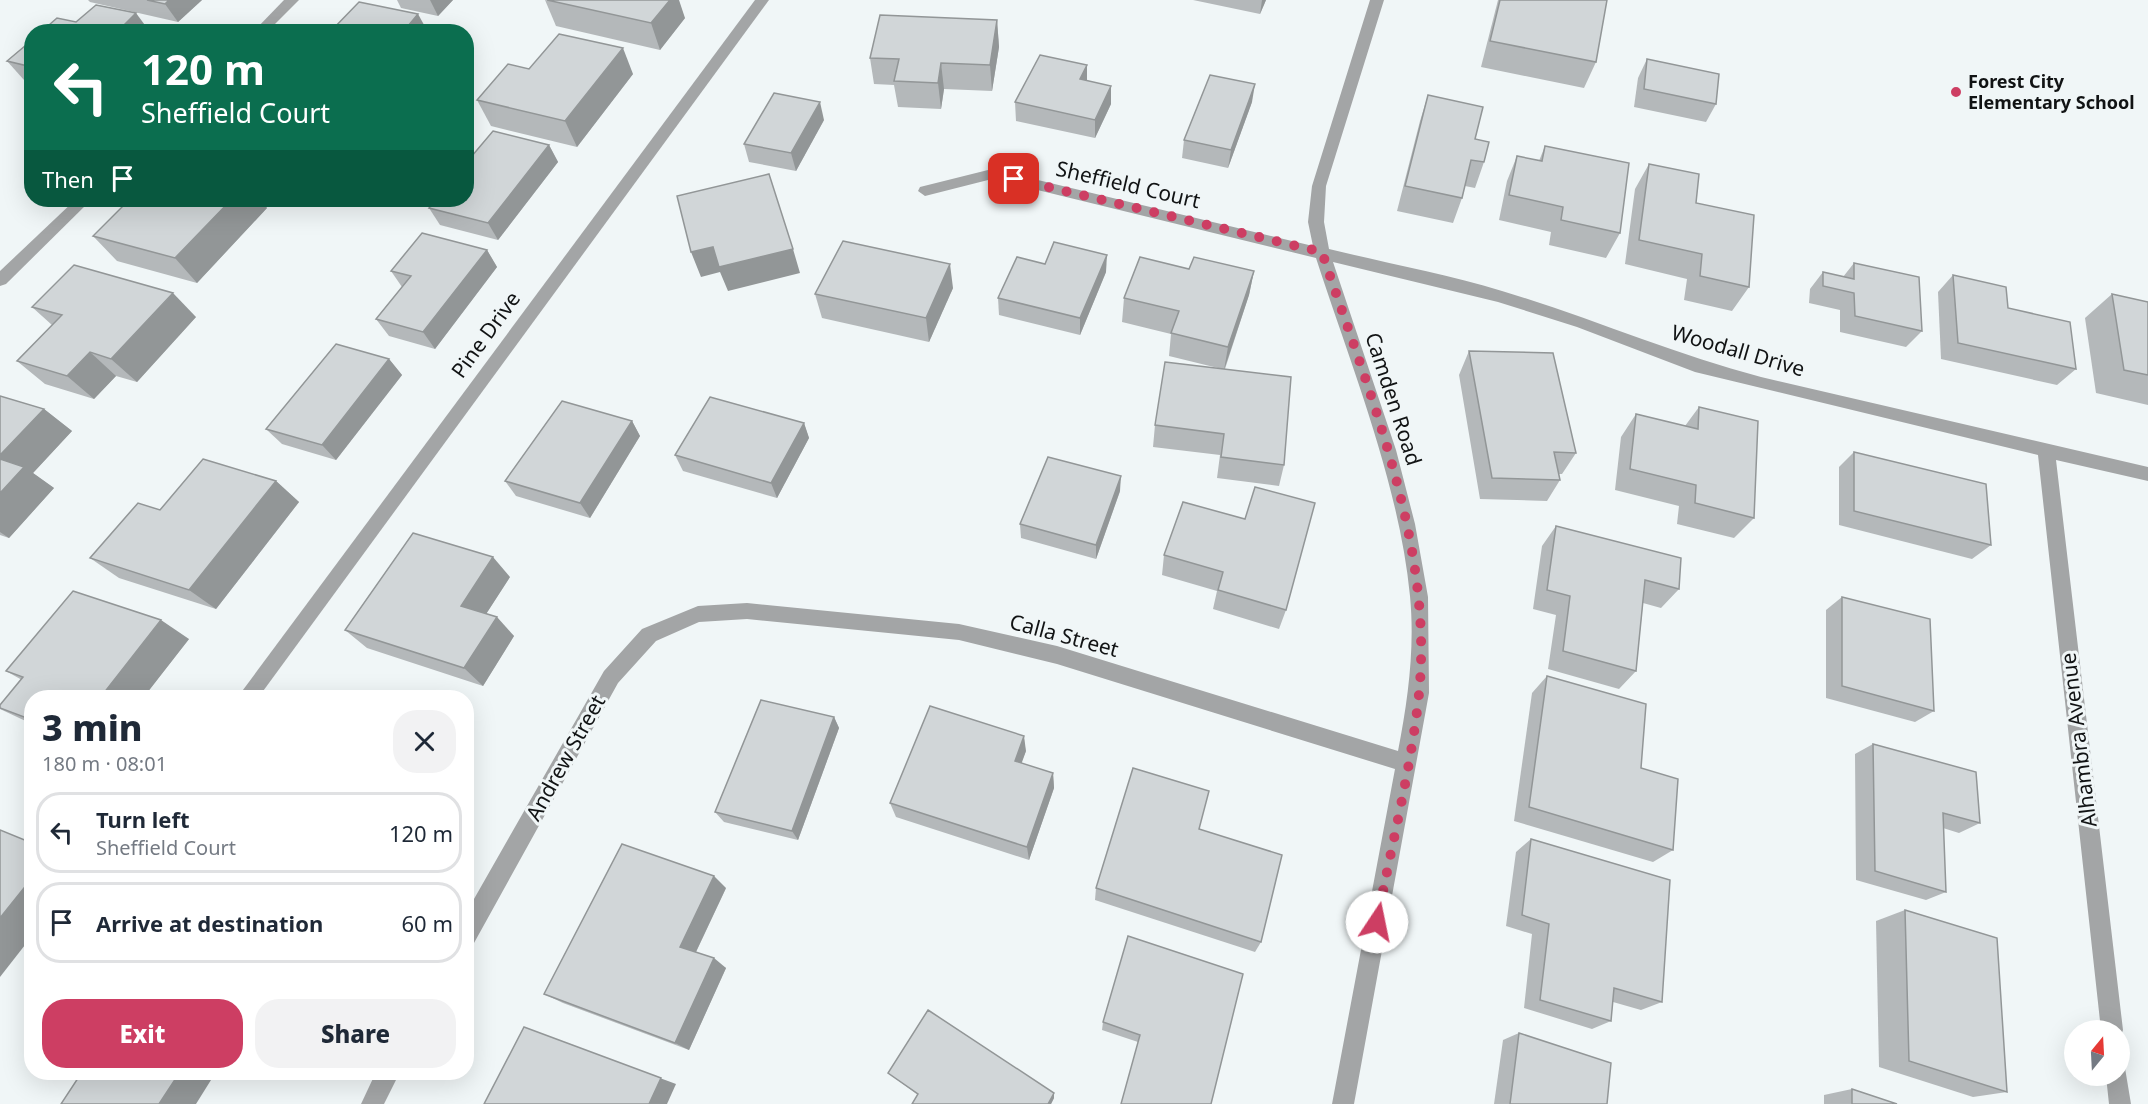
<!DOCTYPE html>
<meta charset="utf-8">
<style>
body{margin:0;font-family:"Noto Sans",sans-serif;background:#f2f2f3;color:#1f2937;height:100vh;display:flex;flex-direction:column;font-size:22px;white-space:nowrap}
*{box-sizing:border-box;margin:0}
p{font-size:20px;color:#747a83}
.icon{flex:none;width:33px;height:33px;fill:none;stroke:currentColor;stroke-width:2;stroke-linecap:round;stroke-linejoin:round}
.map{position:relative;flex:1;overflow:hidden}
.side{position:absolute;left:24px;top:690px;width:450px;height:390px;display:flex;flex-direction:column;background:#fff;border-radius:24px;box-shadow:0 6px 24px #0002}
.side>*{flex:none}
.banner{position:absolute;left:24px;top:24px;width:450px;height:183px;border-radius:24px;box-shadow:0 6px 24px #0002;background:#0b6e4f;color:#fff;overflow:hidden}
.needle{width:39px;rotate:18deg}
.tools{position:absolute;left:2064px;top:1020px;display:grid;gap:12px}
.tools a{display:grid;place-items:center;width:66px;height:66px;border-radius:50%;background:#fff;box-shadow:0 6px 24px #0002;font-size:30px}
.pin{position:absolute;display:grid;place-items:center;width:51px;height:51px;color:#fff;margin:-26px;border-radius:12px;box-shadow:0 3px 9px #0006}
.me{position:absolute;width:66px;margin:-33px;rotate:11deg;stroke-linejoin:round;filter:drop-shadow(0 0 4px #0008)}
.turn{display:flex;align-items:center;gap:21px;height:126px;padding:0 18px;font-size:27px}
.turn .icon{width:78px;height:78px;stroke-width:2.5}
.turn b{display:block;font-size:42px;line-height:51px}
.then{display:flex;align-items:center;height:57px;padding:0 18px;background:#0003;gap:12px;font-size:22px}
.round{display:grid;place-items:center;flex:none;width:63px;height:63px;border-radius:24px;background:#f2f2f3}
.head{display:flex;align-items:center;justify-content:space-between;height:102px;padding:0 18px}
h1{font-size:36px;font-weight:800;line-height:45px}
.cta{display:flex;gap:12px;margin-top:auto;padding:12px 18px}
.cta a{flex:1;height:69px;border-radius:24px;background:#cd3e63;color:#fff;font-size:24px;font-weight:800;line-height:69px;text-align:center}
.cta a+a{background:#f2f2f3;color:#1f2937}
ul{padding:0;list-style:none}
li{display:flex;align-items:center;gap:18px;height:81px;margin:0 12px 9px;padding:0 6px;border:3px solid #e0e1e3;border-radius:24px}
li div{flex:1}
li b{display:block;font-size:22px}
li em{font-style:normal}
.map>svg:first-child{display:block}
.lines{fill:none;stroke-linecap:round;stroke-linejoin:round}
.minor{fill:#a3a5a6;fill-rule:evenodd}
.wall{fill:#b4b8ba}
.shaded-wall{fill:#929697}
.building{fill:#d1d6d8;stroke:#929697;stroke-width:1.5}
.route{stroke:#cd3e63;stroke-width:10;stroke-dasharray:0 18}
.poi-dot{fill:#cd3e63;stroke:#f0f6f7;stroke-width:2}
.labels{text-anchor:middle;stroke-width:6;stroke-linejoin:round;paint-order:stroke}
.far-poi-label{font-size:18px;font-weight:bold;fill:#111314;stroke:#f0f6f7;text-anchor:start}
.street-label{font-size:21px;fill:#111314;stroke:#f0f6f7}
</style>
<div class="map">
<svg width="2148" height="1104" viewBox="0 0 2148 1104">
<rect width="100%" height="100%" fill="#f0f6f7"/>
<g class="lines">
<g class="minor">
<path d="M284 0H299L267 32H253Z"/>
<path d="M755 0H769L258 698H237Z"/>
<path d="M1370 0H1384L1326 186 1324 222 1329 249C1386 263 1446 274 1502 291 1589 317 1673 354 1761 377L2148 467V481L2056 460 2123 1030 2120 1038V1030H2101L2038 455 1695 372 1577 327 1498 302 1333 262 1396 450 1415 524 1428 597 1429 693 1354 1104H1332L1395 769 1057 664 959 640 747 619 699 622 656 641 618 683 474 943 466 945V913L604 671 642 629 698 606 747 603 959 624 1057 646 1398 751C1408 700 1415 648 1410 596 1399 483 1351 366 1316 258L992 179 925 196 918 191 920 187 992 169 1313 246 1308 222 1312 186Z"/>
<path d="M75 200H91L6 284 0 286V271Z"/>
<path d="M2120 1066 2125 1068 2131 1104H2109L2106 1076H2120Z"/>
<path d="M376 1072H400L384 1104H361Z"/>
</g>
</g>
<g class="wall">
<path d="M88 0H202L178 22 90 2Z"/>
<path d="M397 0H453L438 16 401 8Z"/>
<path d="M545 0 685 18 660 50 556 26Z"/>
<path d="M1193 0H1266L1260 14Z"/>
<path d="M1498 0H1607L1596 62 1584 88 1481 67Z"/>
<path d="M997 20 999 47 992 91 944 89 941 109 898 107 894 85 874 84 870 58Z"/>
<path d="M32 40V81L24 80 7 61Z"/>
<path d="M1647 59 1716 104 1706 122 1634 107 1638 78Z"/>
<path d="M1087 65V81L1111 104 1095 138 1016 121 1015 102Z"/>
<path d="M529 69 633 74 577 147 491 126 477 100Z"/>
<path d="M1428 95 1475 139 1484 162 1475 188 1465 186 1462 198 1453 223 1397 211 1420 121Z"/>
<path d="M1252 102 1228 168 1182 158 1184 140Z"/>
<path d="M824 120 796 171 749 162 744 144Z"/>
<path d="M549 145 558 162 498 240 440 225 429 208Z"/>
<path d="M1545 146 1620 233 1606 258 1549 245 1551 232 1499 220 1507 181 1517 156 1539 161Z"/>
<path d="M1649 164 1696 203 1749 287 1732 311 1684 300 1687 279 1625 264 1635 189Z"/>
<path d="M158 200H260L267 208 197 283 117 261 93 236 152 206Z"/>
<path d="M487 250 497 267 435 349 389 336 376 319 402 287 391 271Z"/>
<path d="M1854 263 1922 331 1906 347 1840 332V310L1809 303 1810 289 1823 272 1843 277Z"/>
<path d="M1045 264 1106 272 1080 335 999 315 998 298Z"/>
<path d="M1189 269 1254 271 1249 295 1225 369 1284 465 1279 486 1217 478 1220 455 1153 447 1155 425 1218 368 1169 356 1171 334 1122 322 1124 298Z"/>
<path d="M1953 275 2008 308 2076 369 2057 385 1941 359 1938 292Z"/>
<path d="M953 288 929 342 822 318 815 294Z"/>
<path d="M2112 294 2148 302V405L2096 393 2085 318Z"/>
<path d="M32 307 196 317 137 382 116 376 94 399 45 384 17 361 52 325Z"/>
<path d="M1469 351 1576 453 1562 474H1559L1560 480 1547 501 1480 499 1459 375Z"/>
<path d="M389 359 402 375 336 460 282 444 266 429Z"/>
<path d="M0 396 44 409 72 431 33 473 54 488 9 538 0 535Z"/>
<path d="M1699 407 1754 518 1734 538 1677 524 1679 506 1615 490 1621 437 1636 414 1685 426Z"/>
<path d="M632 421 640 436 590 518 516 496 505 481Z"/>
<path d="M804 423 809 438 777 498 683 471 675 455Z"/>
<path d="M1854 452 1991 545 1972 559 1839 525V467Z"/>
<path d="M276 481 299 502 216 609 119 578 90 558 160 510Z"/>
<path d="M1120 491 1096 559 1021 538 1020 524Z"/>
<path d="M1183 502 1286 610 1279 629 1213 609 1217 591 1162 575 1164 555Z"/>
<path d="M1556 526 1679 589 1661 608 1643 603 1636 671 1619 689 1548 669 1556 615 1533 609 1542 546Z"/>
<path d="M510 577 486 614 514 636 483 686 367 648 345 630Z"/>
<path d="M1842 597 1934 711 1915 722 1826 698V610Z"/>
<path d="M189 639 143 698H32V724L0 709 22 680 6 671Z"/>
<path d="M1547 676 1641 768 1673 850 1653 862 1514 821 1532 693Z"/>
<path d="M834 717 839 728 798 840 724 822 715 812Z"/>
<path d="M1873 744 1980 823 1959 833 1943 828 1946 892 1926 900 1856 880 1855 754Z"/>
<path d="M1026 751 1021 763 1053 773 1054 788 1029 860 896 817 890 803Z"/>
<path d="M1199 829 1261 942 1255 952 1095 900 1096 888Z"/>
<path d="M1531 839 1662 1002 1641 1010 1613 1002 1611 1021 1592 1029 1524 1008 1532 934 1506 926 1516 852Z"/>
<path d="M726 888 696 952 726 968 689 1050 563 1003 544 994Z"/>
<path d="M1905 910 2007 1092 1973 1097 1879 1067 1876 921Z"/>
<path d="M1243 974 1138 1042 1102 1030 1103 1022Z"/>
<path d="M1519 1033 1607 1104H1494L1503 1040Z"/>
<path d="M888 1073 1054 1093V1098L1051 1104H912L918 1095Z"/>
<path d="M1852 1089 1897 1104H1824V1095Z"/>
</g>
<g class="shaded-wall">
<path d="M169 0H202L178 22 165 4Z"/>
<path d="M430 0H453L438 16Z"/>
<path d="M670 0H679L685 18 660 50 651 23Z"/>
<path d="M1262 0H1266L1260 14Z"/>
<path d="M136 13 150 32H117Z"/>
<path d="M418 14 428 32H403Z"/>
<path d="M997 20 999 47 992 91 990 65Z"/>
<path d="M623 48 633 74 577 147 565 121Z"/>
<path d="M941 63 944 89 941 109 938 83Z"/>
<path d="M1087 65V83L1080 79Z"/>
<path d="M1255 84 1252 102 1228 168 1231 150Z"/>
<path d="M1111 86V104L1095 138V120Z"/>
<path d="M820 102 824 120 796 171 791 153Z"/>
<path d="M549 145 558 162 498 240 488 223Z"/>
<path d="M231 200H260L267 208 197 283 175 258Z"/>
<path d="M713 247 793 249 800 273 728 291 720 272 701 277 691 252Z"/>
<path d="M487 250 497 267 435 349 423 332Z"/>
<path d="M1107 255 1106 272 1080 335V318Z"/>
<path d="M950 264 953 288 929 342 926 318Z"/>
<path d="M1254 271 1249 295 1224 370 1228 347Z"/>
<path d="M173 293 196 317 137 382 111 359Z"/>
<path d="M90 352 116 376 94 399 67 376Z"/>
<path d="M389 359 402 375 336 460 322 445Z"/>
<path d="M44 409 72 431 33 473 54 488 9 538 0 532V455Z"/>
<path d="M632 421 640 436 590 518 580 503Z"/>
<path d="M804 423 809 438 777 498 771 483Z"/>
<path d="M1121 476 1120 491 1096 559V545Z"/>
<path d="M276 481 299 502 216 609 189 590Z"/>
<path d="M493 557 510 577 479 625 461 606Z"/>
<path d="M497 617 514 636 483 686 464 668Z"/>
<path d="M161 620 189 639 143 698H100Z"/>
<path d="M834 717 839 728 798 840 792 831Z"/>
<path d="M1024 736 1026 751 1017 776 1015 761Z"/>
<path d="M1053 773 1054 788 1029 860 1027 847Z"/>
<path d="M714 876 726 888 694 956 680 947Z"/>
<path d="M32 878V936L0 977V918Z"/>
<path d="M714 958 726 968 689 1050 675 1043Z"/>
<path d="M544 1035 676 1084 667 1104H649Z"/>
<path d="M180 1072H216L196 1104H159Z"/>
<path d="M1054 1093V1098L1051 1104H1048Z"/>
</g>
<g class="building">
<path d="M147 0H169L165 4Z"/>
<path d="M547 0H670L651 23Z"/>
<path d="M1500 0H1607L1596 62 1490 41Z"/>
<path d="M359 2 418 14 403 32H330Z"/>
<path d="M96 5 136 13 117 32H41L57 18 76 22Z"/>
<path d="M880 15 997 20 990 65 941 63 938 83 894 81 899 59 870 58Z"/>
<path d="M559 34 623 48 565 121 477 100 508 64 529 69Z"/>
<path d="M32 40V67L7 61Z"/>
<path d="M1040 55 1087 65 1080 79 1111 86 1095 120 1015 102Z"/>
<path d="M1647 59 1719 74 1716 104 1644 89Z"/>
<path d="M1210 75 1255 84 1231 150 1184 140Z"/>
<path d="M774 93 820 102 791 153 744 144Z"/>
<path d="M1428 95 1483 107 1475 139 1489 142 1484 162 1471 160 1462 198 1405 186Z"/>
<path d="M493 131 549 145 488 223 429 208 436 200H466V163Z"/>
<path d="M1545 146 1629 163 1620 233 1561 220 1563 207 1509 195 1517 156 1542 161Z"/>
<path d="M1649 164 1699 174 1696 203 1754 215 1749 287 1700 276 1702 254 1639 240Z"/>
<path d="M769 174 793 249 719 267 713 247 691 252 677 196Z"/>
<path d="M129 200 152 206 158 200H231L175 258 93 236Z"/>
<path d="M422 233 487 250 423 332 376 319 411 276 391 271Z"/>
<path d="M843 241 950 264 926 318 815 294Z"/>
<path d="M1054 242 1107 255 1080 318 998 298 1017 257 1045 264Z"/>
<path d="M1140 257 1189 269 1194 257 1254 271 1228 347 1171 333 1179 311 1124 298Z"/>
<path d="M1854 263 1919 277 1922 331 1855 316 1854 293 1823 286V272L1854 279Z"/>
<path d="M74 265 173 293 111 359 90 352 67 376 17 361 62 315 32 307Z"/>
<path d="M1953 275 2006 287 2008 308 2070 322 2076 369 1958 343Z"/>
<path d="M2112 294 2148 302V375L2124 370Z"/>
<path d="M336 344 389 359 322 445 266 429Z"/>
<path d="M1469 351 1553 353 1576 453 1554 452 1560 480 1492 478Z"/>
<path d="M1165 362 1291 377 1284 465 1221 457 1224 434 1155 425Z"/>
<path d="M0 396 44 409 0 455Z"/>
<path d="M710 397 804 423 771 483 675 455Z"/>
<path d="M562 401 632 421 580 503 505 481Z"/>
<path d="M1699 407 1758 421 1754 518 1695 503 1696 485 1630 469 1636 414 1698 429Z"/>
<path d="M1854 452 1986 484 1991 545 1854 511Z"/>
<path d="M1048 457 1121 476 1096 545 1020 524Z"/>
<path d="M0 459 24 467 0 493Z"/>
<path d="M203 459 276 481 189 590 90 558 138 503 160 510Z"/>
<path d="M1255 487 1315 503 1286 610 1218 590 1223 572 1164 555 1183 502 1245 519Z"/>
<path d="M1556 526 1681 558 1679 589 1645 580 1636 671 1563 651 1570 596 1547 590Z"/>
<path d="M413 533 493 557 461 606 497 617 464 668 345 630Z"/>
<path d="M73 591 161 620 100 698H32V720L0 708V705L23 677 6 671Z"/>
<path d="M1842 597 1930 619 1934 711 1842 686Z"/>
<path d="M1547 676 1646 704 1641 768 1678 779 1673 850 1529 807Z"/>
<path d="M761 700 834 717 792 831 715 812Z"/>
<path d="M930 706 1024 736 1015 761 1053 773 1027 847 890 803Z"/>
<path d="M1873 744 1976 772 1980 823 1943 813 1946 892 1875 871Z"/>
<path d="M1133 768 1209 791 1199 829 1282 855 1261 942 1096 888Z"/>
<path d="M0 830 32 843V878L0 918Z"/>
<path d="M1531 839 1670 880 1662 1002 1614 988 1611 1021 1540 1000 1549 924 1522 915Z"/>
<path d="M622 844 714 876 680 947 714 958 675 1043 544 994Z"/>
<path d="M1905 910 1997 938 2007 1092 1909 1061Z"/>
<path d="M1128 936 1243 974 1211 1104H1121L1140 1035 1103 1022Z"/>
<path d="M928 1010 1054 1093 1048 1104H912L918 1094 888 1073Z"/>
<path d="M524 1027 661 1078 649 1104H484Z"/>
<path d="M1519 1033 1611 1063 1607 1104H1510Z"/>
<path d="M82 1072H180L159 1104H61Z"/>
<path d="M1852 1089 1897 1104H1852Z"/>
</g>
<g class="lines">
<path class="route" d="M1014 179 1322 252C1368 391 1434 545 1419 694 1411 770 1391 847 1377 922"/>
</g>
<circle class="poi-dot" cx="1956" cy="92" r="6"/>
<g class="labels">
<g class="far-poi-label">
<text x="1968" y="88">Forest City<tspan x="1968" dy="21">Elementary School</tspan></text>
</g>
<g class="street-label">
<text transform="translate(1128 185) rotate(13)" y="7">Sheffield Court</text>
<text transform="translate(486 335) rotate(-54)" y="7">Pine Drive</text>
<text transform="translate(1738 351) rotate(16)" y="7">Woodall Drive</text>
<text transform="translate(1393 399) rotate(72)" y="7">Camden Road</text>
<text transform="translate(1064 636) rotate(15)" y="7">Calla Street</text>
<text transform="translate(2079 740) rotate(-97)" y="7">Alhambra Avenue</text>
<text transform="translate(566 758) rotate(-61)" y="7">Andrew Street</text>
</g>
</g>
</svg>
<div class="tools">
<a><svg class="needle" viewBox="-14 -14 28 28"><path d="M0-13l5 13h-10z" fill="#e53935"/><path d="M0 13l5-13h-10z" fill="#747a83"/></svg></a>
</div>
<div class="pin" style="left:1014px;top:179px;background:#d93025"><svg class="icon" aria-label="arrive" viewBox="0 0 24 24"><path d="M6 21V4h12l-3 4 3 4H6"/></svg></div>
<svg class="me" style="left:1377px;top:922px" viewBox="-20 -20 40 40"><circle r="19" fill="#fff"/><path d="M0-13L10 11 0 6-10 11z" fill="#cd3e63"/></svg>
<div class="banner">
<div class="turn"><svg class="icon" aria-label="left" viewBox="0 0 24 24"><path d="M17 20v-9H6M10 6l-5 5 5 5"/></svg><div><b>120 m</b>Sheffield Court</div></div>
<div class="then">Then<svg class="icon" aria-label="arrive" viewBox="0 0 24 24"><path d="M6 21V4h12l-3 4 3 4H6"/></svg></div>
</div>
<section class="side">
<div class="head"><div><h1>3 min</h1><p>180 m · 08:01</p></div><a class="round"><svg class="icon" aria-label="close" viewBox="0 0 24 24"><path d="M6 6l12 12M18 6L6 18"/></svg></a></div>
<ul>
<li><svg class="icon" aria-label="left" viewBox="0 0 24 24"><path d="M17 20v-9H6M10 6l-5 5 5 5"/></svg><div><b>Turn left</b><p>Sheffield Court</p></div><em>120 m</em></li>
<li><svg class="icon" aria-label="arrive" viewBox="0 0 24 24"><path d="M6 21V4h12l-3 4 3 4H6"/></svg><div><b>Arrive at destination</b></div><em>60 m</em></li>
</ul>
<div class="cta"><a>Exit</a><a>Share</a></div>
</section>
</div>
